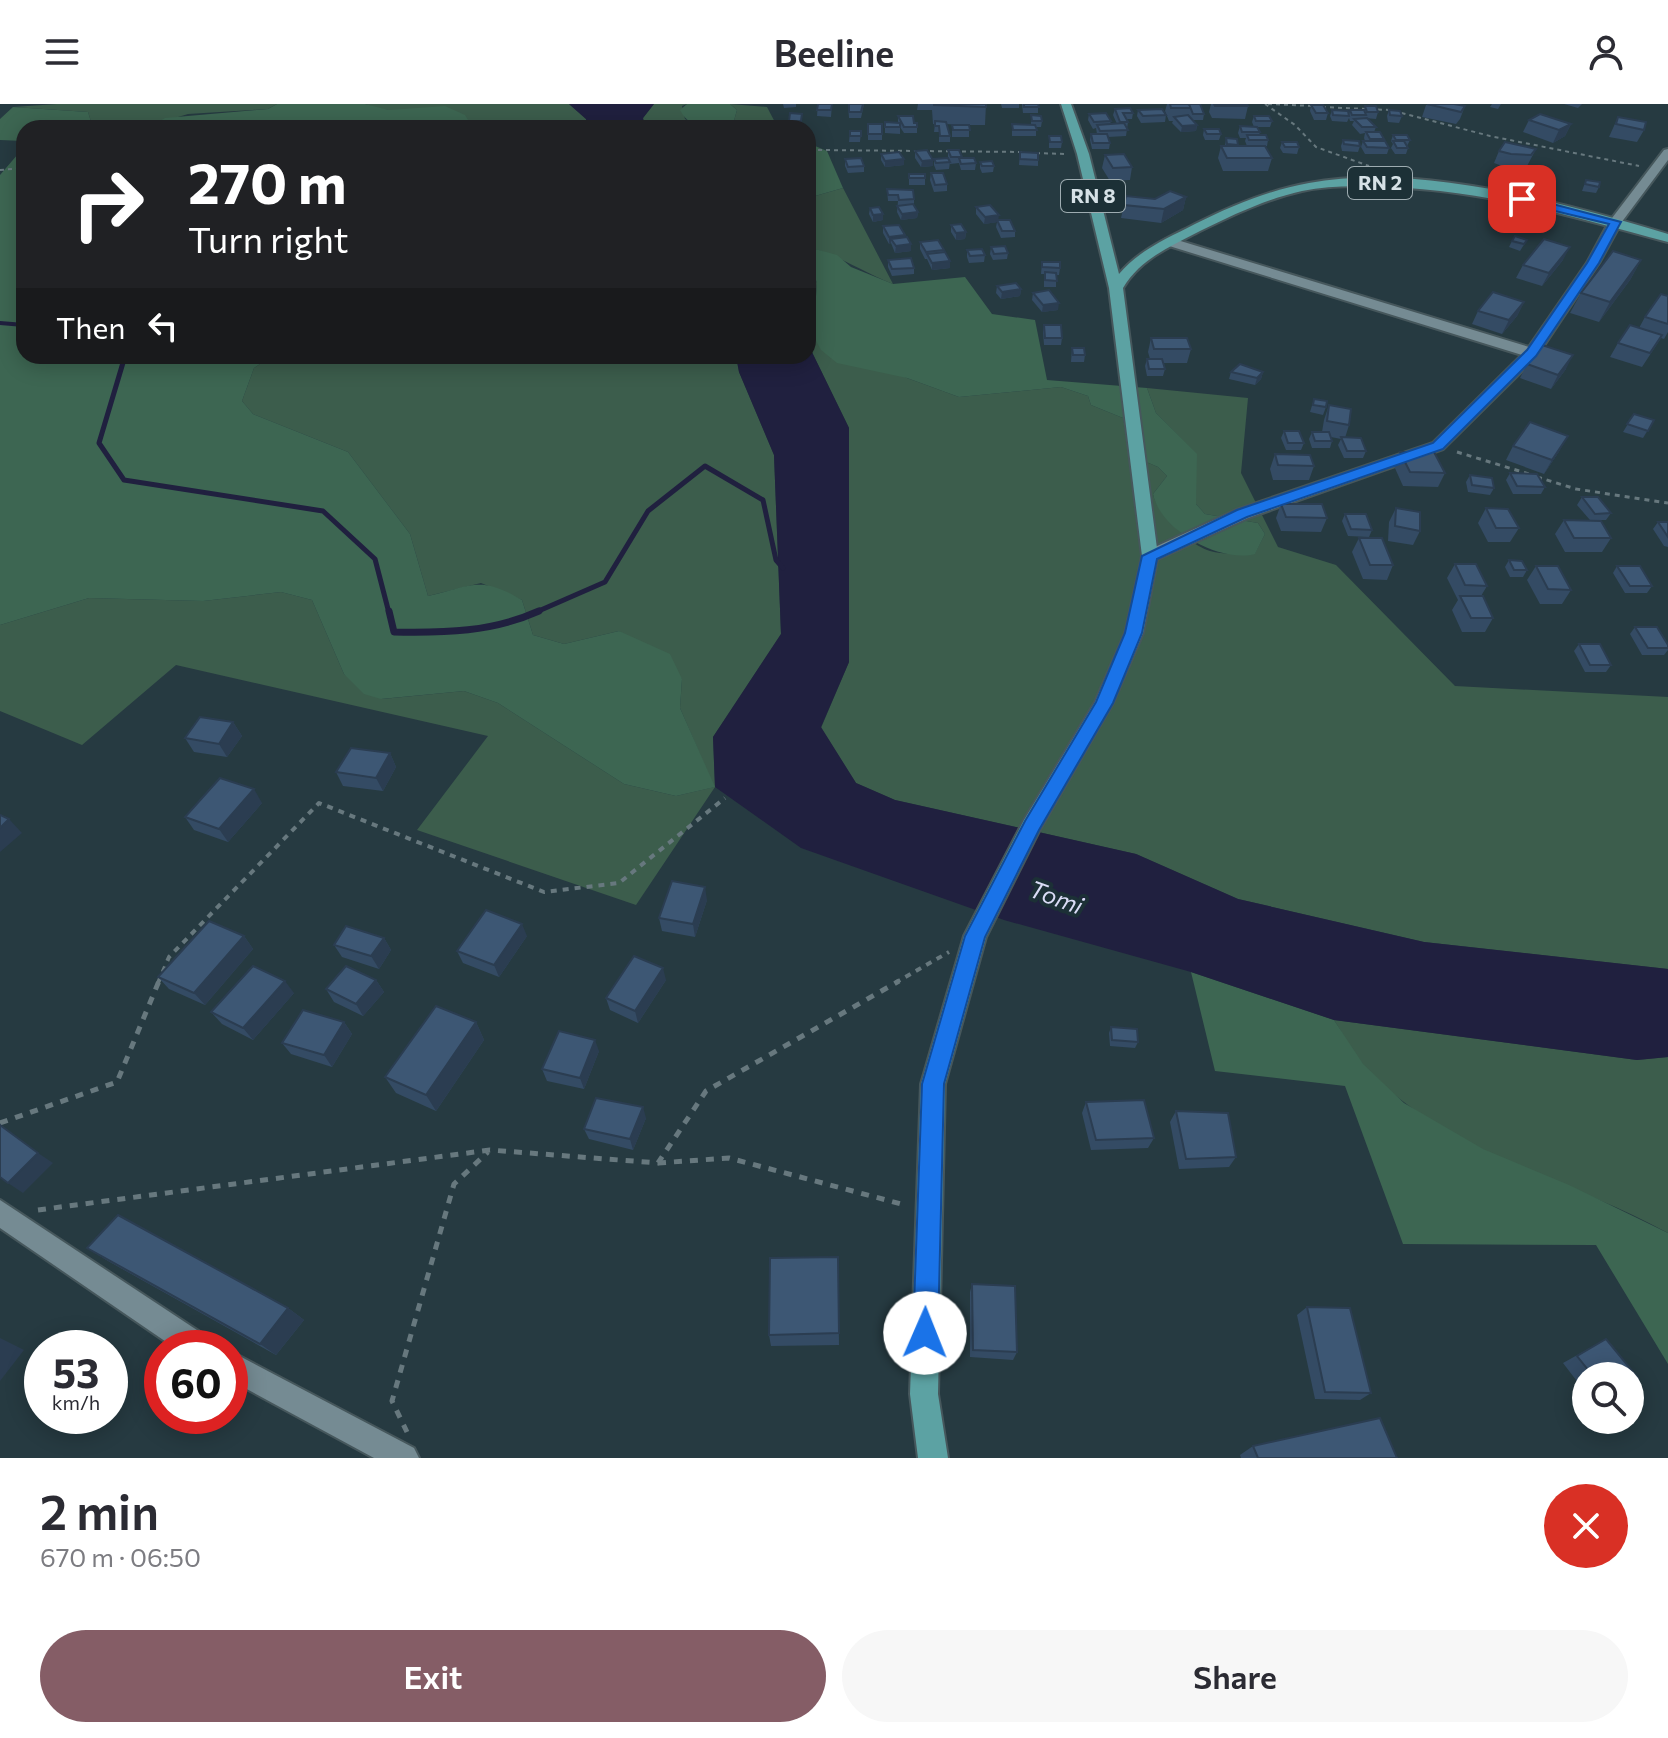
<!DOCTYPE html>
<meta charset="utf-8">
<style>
body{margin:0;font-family:Commissioner,sans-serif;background:#f7f7f7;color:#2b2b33;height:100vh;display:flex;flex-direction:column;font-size:30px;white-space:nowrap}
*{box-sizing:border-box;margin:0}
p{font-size:26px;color:#7c7c81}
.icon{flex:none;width:44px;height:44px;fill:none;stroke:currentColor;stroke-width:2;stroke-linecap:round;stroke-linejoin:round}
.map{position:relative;height:1354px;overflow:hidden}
.drawer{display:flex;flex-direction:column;background:#fff;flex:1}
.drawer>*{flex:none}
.guide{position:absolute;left:16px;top:16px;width:800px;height:244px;border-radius:24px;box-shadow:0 4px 20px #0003;background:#202124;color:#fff;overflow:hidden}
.tools{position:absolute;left:1572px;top:1258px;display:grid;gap:16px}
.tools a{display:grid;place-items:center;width:72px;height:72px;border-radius:50%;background:#fff;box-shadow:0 4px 20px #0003;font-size:40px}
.speed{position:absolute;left:24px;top:1226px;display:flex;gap:16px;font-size:40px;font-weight:700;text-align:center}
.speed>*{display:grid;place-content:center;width:104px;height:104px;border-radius:50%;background:#fff;box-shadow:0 4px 20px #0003;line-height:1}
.speed small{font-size:20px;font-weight:400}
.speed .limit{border:12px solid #d22;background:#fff;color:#111}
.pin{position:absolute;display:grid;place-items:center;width:68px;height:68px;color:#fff;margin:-34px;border-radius:16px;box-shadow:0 4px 12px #0006}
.me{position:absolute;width:88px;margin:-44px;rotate:1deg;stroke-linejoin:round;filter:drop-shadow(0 0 6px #0008)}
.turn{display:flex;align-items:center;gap:28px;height:168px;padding:0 40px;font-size:36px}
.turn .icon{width:104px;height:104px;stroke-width:2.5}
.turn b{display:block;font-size:56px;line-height:68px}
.then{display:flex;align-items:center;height:76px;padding:0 40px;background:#0003;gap:16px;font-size:30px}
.round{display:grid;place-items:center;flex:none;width:84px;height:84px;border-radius:42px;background:#f7f7f7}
.overview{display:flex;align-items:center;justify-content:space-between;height:136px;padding:0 40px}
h1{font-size:48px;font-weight:600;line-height:60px}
.action{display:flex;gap:16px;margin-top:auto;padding:16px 40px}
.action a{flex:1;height:92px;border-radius:48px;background:#855d66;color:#fff;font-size:32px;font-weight:600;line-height:92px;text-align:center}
.action a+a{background:#f7f7f7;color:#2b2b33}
header{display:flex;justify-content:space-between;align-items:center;height:104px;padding:0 40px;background:#fff;font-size:36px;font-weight:600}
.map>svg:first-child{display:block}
.green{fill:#3c5d4c}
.forest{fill:#3d6652}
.water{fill:#20203f}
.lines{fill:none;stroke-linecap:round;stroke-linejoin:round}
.stream-far2{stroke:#20203f;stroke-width:4}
.stream-far1{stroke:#20203f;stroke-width:5}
.stream{stroke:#20203f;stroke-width:7}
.minor-casing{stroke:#46575c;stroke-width:4}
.major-casing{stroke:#46575c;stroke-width:4}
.path-far3{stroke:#67787e;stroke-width:2;stroke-dasharray:4 4;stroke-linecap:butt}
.path-far2{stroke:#67787e;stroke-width:3;stroke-dasharray:5 5;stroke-linecap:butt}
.path-far1{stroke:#67787e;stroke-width:4;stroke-dasharray:6 6;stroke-linecap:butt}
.path{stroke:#67787e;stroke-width:5;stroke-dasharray:8 8;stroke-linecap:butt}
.minor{fill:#758b93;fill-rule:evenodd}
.major{fill:#5ca2a3;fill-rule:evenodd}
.wall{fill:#344b64}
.shaded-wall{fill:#2b3d51}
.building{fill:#3d5774;stroke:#2b3d51;stroke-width:2}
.route{fill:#1a73e8;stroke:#114b97;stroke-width:2}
.labels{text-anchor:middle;stroke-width:8;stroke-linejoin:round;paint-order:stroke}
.shield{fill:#1c3036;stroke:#9eacb1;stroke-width:2}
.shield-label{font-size:20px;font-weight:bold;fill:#d6e1e6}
.water-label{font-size:24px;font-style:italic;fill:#dadcf6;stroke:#1c3036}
</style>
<header><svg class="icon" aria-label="menu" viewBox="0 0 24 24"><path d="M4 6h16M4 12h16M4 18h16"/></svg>Beeline<svg class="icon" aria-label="person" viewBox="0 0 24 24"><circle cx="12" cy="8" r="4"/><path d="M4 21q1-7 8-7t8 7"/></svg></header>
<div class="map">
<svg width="1668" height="1354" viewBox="0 0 1668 1354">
<rect width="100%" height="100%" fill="#263a41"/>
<g class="green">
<path d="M57 0H277L268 5 188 10 158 19 157 24H93L88 8 13 3Z"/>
<path d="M365 0H569L586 15 589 24H473C447 0 402 15 365 0Z"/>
<path d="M654 0H687L682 2 685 15 703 24H645L643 14Z"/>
<path d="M730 0 767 3 778 24H738L733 20 737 6Z"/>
<path d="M843 84 893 180C863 168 838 151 808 143V94Z"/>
<path d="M808 155 817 179 813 231 907 274 959 293 1061 283 1088 292 1091 301 1123 314 1130 351 1158 363 1167 372 1153 390C1156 408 1191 442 1210 447 1223 451 1241 449 1255 449L1265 430 1258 419 1205 410 1196 400V350L1156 309 1147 284 1248 294 1241 369 1278 443 1336 461 1455 582 1668 593V865L1424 838 1238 795 1136 750 895 696 856 679 821 624 849 558V324L808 240Z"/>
<path d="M272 252H736L739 268 774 351 781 530 713 633 715 683 636 801 417 726 488 632 176 561 82 641 0 607V521L89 494 203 497 281 488 312 496 344 570 382 595 464 587 498 599 624 680 676 692 714 683 680 604 682 575 619 527 564 540 533 531 522 496 481 479 428 492 410 430 348 348 253 310 242 297 254 264Z"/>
<path d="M1334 916 1637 956 1668 953V1129C1568 1074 1444 1049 1364 962 1352 949 1344 931 1334 916Z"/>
</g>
<g class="forest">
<path d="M277 0H365L389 6 445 2 465 11 473 24H157V19L165 14 268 5Z"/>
<path d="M687 0H730L737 6 733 20 738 24C717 24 691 28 680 6Z"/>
<path d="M13 3 88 8 93 24H24V37L0 36V15Z"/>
<path d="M808 39 827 47 843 84 808 94Z"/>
<path d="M24 43V252H272L254 264 242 297 253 310 348 348 410 430 428 492C472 482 480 471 522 496L533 531 564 540 619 527 670 550 682 575 680 604 715 683 676 692 624 680 498 599 464 587 381 595 364 590 344 570 312 496 281 488 203 497 89 494 0 521V71Z"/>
<path d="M808 143 837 151 851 163 893 180 965 173 992 210 1035 216 1047 276 1147 284 1156 309 1197 350 1196 400 1205 410 1258 419 1265 430 1255 450C1219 459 1160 426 1153 390L1167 372 1158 363 1130 351 1123 314 1091 301 1088 292 1061 283 959 293 907 274 837 259 821 246 813 231 817 179 808 155Z"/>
<path d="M1191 868 1334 916 1363 960 1404 999 1483 1045 1569 1081 1668 1129V1260L1596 1141 1403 1140 1345 982 1215 967Z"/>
</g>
<g class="water">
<path d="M569 0H654L643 14 645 24H589L586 15Z"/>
<path d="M808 240 849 324V558L821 623 856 679 895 696 1136 750 1238 795 1424 838 1668 865V953L1637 956 1334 916 1191 868 1004 816 801 744 715 683 713 633 781 530 774 351 739 268 736 252H808Z"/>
</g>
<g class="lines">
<path class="stream-far2" d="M0 219 24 221"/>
<g class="stream-far1">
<path d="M125 252 99 339 124 376 323 407 375 455 389 509"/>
<path d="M534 509 605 478 648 407 705 362 763 396 776 456 783 464"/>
</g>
<path class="stream" d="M389 507 394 528C445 529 492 528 539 507"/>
<defs>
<g id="minor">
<path d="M1668 45V56L1621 119 1599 159 1537 252 1443 345 1248 414 1156 456H1144L1142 452 1144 448 1236 406 1433 339 1522 251 1166 141V135H1174L1529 243 1587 159 1609 118 1664 46Z"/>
<path d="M0 1096 209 1234 213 1244H175L0 1124Z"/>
<path d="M230 1247 414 1344 419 1354H374L230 1276Z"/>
</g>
<path id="major" d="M1061 0H1071L1089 50 1119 170C1139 146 1168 134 1195 120 1231 102 1269 86 1309 79 1419 59 1562 98 1668 130V138C1574 113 1485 86 1387 83 1359 82 1330 81 1302 87 1266 95 1233 111 1200 127 1171 142 1140 155 1123 184L1158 452 1143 529 1113 599 1039 727 986 833 945 980 938 1290 948 1354H918L910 1290 921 980 964 832 1024 716 1095 598 1125 529 1142 452 1109 184 1077 50Z"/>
</defs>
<use href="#minor" class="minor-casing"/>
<use href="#major" class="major-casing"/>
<g class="path-far3">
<path d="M1265 0 1295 21 1316 43 1369 62"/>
<path d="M1268 0 1314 2"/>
<path d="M1322 3 1390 6 1490 32 1639 62"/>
<path d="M501 24 530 17"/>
<path d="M818 46 1023 48"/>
<path d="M1036 49 1067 50"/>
<path d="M0 66 24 64"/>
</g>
<g class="path-far2">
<path d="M1457 348 1529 370"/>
<path d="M1537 373 1576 385 1668 399"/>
</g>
<g class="path-far1">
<path d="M158 879 169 853 319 699 544 788 619 779 725 694"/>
<path d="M895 879 949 848"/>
</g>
<g class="path">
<path d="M0 1019 117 978 159 877"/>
<path d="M658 1059 729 1054 905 1101"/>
<path d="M38 1106 490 1046 658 1059 706 987 899 877"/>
<path d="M407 1328 392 1297 454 1080 488 1048"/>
</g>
<use href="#minor" class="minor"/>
<use href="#major" class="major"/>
</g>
<g class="wall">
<path d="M783 0H796V3L784 4Z"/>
<path d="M818 0H832L831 13 817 12Z"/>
<path d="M848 0H864L861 14H849Z"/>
<path d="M918 0H986L985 21H969V33H952V21H958L947 20 950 32V38H939V28H934L935 20H933L932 6H917Z"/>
<path d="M1001 0H1019V4H1002Z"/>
<path d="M1022 0H1038V9H1023Z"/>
<path d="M1167 0H1200L1204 10 1203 16H1193L1197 21 1196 27 1181 28 1172 19 1173 17H1169L1165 7Z"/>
<path d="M1211 0H1247L1248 2 1245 15 1212 14 1209 8Z"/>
<path d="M1492 0H1501L1498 5 1490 3Z"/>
<path d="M1564 0H1582L1578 4Z"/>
<path d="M1311 1 1328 9 1326 16H1314L1310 7Z"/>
<path d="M1426 1 1465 2 1460 15 1456 20 1422 13Z"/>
<path d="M1365 2 1378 8 1376 15 1365 14 1376 23 1374 28 1384 35 1383 37 1389 44 1387 50H1365L1361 43 1363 37H1365L1364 34 1365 29 1360 30 1352 21 1354 17H1350L1349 14 1347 18 1332 17 1330 12 1332 6 1349 10 1350 6H1364Z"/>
<path d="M1115 5 1133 9 1132 15H1127L1128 18 1126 32 1108 33 1110 39 1109 45H1092L1090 36 1091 30H1097L1096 24 1093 25 1088 16 1089 10 1111 17 1110 20H1117L1113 11Z"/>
<path d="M1138 6 1166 11 1165 18 1141 19 1137 12Z"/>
<path d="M1389 6 1402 12 1399 19 1388 18 1387 12Z"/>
<path d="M802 10 801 23H789V17Z"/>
<path d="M1031 11 1042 17 1041 23H1036V32H1012V20H1031Z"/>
<path d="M898 12 914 19H917V29H904L900 23V30L885 29V18L898 19Z"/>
<path d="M1254 12 1272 17 1270 23H1257L1260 28 1259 31 1268 36 1267 42H1265L1272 54 1268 67H1223L1218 54 1221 42H1225L1226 34 1238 42H1247L1245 37 1246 34H1240L1238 29 1240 22 1254 23 1252 18Z"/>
<path d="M1618 13 1644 26 1637 38 1609 33Z"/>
<path d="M1529 16 1571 20 1565 32 1553 39 1523 28Z"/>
<rect x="868" y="20" width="14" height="16"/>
<path d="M1204 25 1221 30 1219 36H1205L1203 31Z"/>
<path d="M850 27H861L860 38H849Z"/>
<path d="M1393 31 1410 36 1407 42 1408 44 1406 50H1395L1391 44 1393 40 1391 37Z"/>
<path d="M1049 32 1062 38 1061 44H1049Z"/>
<path d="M1343 36 1360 42 1358 48 1342 47 1341 42Z"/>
<path d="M1282 38 1299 43 1297 50 1283 49 1280 44Z"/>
<path d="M1536 45 1526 64 1505 63 1494 59 1499 47Z"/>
<path d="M948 46 962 53 961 54 976 59 975 66H961L959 59 950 60 948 53Z"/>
<path d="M915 47 933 62 921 63 915 54Z"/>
<path d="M1020 48 1038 56V62L1019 61Z"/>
<path d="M881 50 904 61 885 63 881 56Z"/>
<path d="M1105 51 1132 63 1130 76 1110 77 1102 64Z"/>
<path d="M845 55 864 62V68L848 69 845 62Z"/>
<path d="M934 55 950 58 949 65 936 66 934 61Z"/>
<path d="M980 58 994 62 993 68 982 69 980 64Z"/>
<path d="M931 69 947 80V87L934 88 930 76Z"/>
<path d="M909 70 925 74V81H909Z"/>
<path d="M1586 76 1599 83 1596 89 1582 87Z"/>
<path d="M887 85 914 95V101L918 108 917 114 901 116 897 108 898 97H888Z"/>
<path d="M1126 92 1155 95 1186 93 1183 106 1161 119 1121 114Z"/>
<path d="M976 103 1015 127V133L1001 134 996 123 997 118 984 120 976 110Z"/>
<path d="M870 104 883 110V116L873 118 869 110Z"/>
<path d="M951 121 966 128 965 135 956 136 951 128Z"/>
<path d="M883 122 905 133 911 147 895 149 891 139 889 140 883 129Z"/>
<path d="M1527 136 1520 147 1509 143 1512 137Z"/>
<path d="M920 138 944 146V148L950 157V164L932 166 927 155H925L920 145Z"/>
<path d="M991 143 1008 149 1007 155 993 156 990 150Z"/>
<path d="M967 146 985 151 984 158 969 159 967 153Z"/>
<path d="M888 156 914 164V170L892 172 888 163Z"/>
<path d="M1563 156 1542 182 1516 174 1523 161Z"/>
<path d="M1641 156 1630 176 1599 218 1570 209 1581 189Z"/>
<path d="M1042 158 1060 164 1059 171H1056V183H1044V170H1041Z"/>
<path d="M997 182 1021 185 1020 192 1001 195 996 189Z"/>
<path d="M1033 189 1058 206 1042 208 1032 196Z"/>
<path d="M1668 192V228L1664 235 1661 234 1642 263 1610 253 1618 239 1639 224 1645 213Z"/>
<path d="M1524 198 1517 212 1502 230 1472 220 1478 207Z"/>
<path d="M1044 221 1062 234 1061 241H1044L1043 228Z"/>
<path d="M1151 234 1191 245 1187 259H1163L1165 265 1163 272H1147L1145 262 1147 255H1150L1148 248Z"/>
<path d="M1072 244 1085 251 1084 258H1071Z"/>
<path d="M1527 260 1566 265 1551 285 1520 274Z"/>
<path d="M1231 268H1263L1261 275 1255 281 1229 275Z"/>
<path d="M1314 295 1326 303 1323 311 1310 308Z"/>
<path d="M1329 301 1349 321 1345 334 1366 347 1363 354H1344L1338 341 1341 335 1331 333 1332 337 1330 344H1312L1309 335 1312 328H1322L1324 316Z"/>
<path d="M1634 310 1654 316 1643 334 1623 328Z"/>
<path d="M1284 327 1304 339 1301 346H1286L1281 334Z"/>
<path d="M1513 342 1560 346 1544 370 1506 356Z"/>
<path d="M1400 348 1445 369 1438 383 1403 382 1394 362Z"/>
<path d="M1275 350 1314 362 1309 376H1273L1270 365Z"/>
<path d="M1510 369 1545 383 1541 390H1513L1506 376Z"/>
<path d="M1470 371 1494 384 1490 391 1468 388 1466 378Z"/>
<path d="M1582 393 1611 409 1606 416H1596L1611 434 1602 448H1565L1555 430 1564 416H1590L1577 401Z"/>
<path d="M1281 400 1327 414 1321 428 1281 427 1276 414Z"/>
<path d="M1396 404 1420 427 1413 441 1388 437 1389 418Z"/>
<path d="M1486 404 1519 424 1510 438H1488L1478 419Z"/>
<path d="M1345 410 1372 426 1369 433 1348 432 1342 417Z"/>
<path d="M1658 418H1668V443L1664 442 1653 425Z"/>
<path d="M1359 434 1393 461 1387 476 1363 475 1352 448Z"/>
<path d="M1509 456 1527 466 1523 473H1510L1505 463Z"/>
<path d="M1455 460 1487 482 1481 492 1493 514 1485 528H1462L1452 506 1458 496 1447 474Z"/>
<path d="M1536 462 1571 486 1562 500H1540L1527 476Z"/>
<path d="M1617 462 1652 482 1647 489H1625L1613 469Z"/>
<path d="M1635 523 1668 541V546L1664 551H1642L1630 530Z"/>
<path d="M1579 540 1611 561 1606 568H1585L1574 547Z"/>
<path d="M233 618 242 632 227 653 194 648 185 634Z"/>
<path d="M390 649 396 663 383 687 343 682 336 668Z"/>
<path d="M262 699 228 738 194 726 185 713Z"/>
<path d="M707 796 695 833 662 827 659 814Z"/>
<path d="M244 832 253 845 205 901 169 885 158 873Z"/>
<path d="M527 832 499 873 463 859 457 847Z"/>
<path d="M384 834 391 846 379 865 342 853 334 841Z"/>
<path d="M376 876 384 888 363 912 334 898 326 885Z"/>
<path d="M666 876 638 919 610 906 606 894Z"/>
<path d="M294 889 253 936 222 920 211 908Z"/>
<path d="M344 918 352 930 332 963 291 950 282 939Z"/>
<path d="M476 918 484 936 436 1007 396 989 385 973Z"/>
<path d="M1111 923 1138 938 1135 944 1110 942 1109 929Z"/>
<path d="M599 947 584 985 547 977 542 965Z"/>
<path d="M1086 998 1154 1034 1148 1044 1091 1046 1082 1009Z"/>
<path d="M1176 1007 1236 1053 1229 1063 1179 1065 1170 1018Z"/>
<path d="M646 1014 633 1046 589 1035 584 1025Z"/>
<path d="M87 1144 288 1204 304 1216 276 1251 108 1157Z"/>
<path d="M838 1153 839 1241 771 1242 769 1231Z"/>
<path d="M972 1180 1017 1248 1013 1256 970 1253V1188Z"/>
<path d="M1307 1203 1371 1289 1360 1296 1315 1295 1297 1211Z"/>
<path d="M1606 1235 1630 1272H1586V1289L1563 1259Z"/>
<path d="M1253 1342 1397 1354H1241L1240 1351Z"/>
</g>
<g class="shaded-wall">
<path d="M1571 20 1565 32 1553 39 1559 26Z"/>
<path d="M1197 21 1196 27 1181 28 1182 22Z"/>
<path d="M904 55V61L885 63V57Z"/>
<path d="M933 56V62L921 63 922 57Z"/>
<path d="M1186 93 1183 106 1161 119 1164 105Z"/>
<path d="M918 108 917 114 901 116 902 110Z"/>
<path d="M883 110V116L873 118V111Z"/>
<path d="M999 111 998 118 984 120 985 113Z"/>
<path d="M966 128 965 135 956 136V129Z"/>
<path d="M905 131V138L891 135V139L889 140V133Z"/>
<path d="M911 140V147L895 149 896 142Z"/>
<path d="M1570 143 1563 156 1542 182 1549 169Z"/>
<path d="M1641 156 1630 176 1599 218 1610 198Z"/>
<path d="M950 157V164L932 166V159Z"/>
<path d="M1021 185 1020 192 1001 195 1002 188Z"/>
<path d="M1524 198 1517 212 1502 230 1509 216Z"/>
<path d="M1059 199 1058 206 1042 208 1043 201Z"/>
<path d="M1573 251 1566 265 1551 285 1558 271Z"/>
<path d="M1263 268 1261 275 1255 281 1257 274Z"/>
<path d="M1568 332 1560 346 1544 370 1552 356Z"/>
<path d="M233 618 242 632 227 653 219 640Z"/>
<path d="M390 649 396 663 383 687 376 674Z"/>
<path d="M254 685 262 699 228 738 219 725Z"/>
<path d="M9 715 22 729 0 748V724Z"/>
<path d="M705 783 707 796 695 833 693 820Z"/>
<path d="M522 820 527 832 499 873 494 861Z"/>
<path d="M244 832 253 845 205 901 194 889Z"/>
<path d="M384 834 391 846 379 865 371 852Z"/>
<path d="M663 864 666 876 638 919 635 907Z"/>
<path d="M376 876 384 888 363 912 356 900Z"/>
<path d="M285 877 294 889 253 936 243 924Z"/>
<path d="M344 918 352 930 332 963 324 951Z"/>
<path d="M476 918 484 936 436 1007 426 991Z"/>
<path d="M595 936 599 947 584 985 580 974Z"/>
<path d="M643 1003 646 1014 633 1046 630 1035Z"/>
<path d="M38 1049 53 1059 23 1089 8 1079Z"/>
<path d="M288 1204 304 1216 276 1251 260 1240Z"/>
<path d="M0 1234 24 1246 0 1277Z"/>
</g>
<g class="building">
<path d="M818 0H832L831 6H817Z"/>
<path d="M849 0H863L861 8H849Z"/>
<path d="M934 0H986V3L934 1Z"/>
<path d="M1024 0H1038L1039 3H1024Z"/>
<path d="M1170 0H1189L1191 4H1171Z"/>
<path d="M1189 0H1200L1204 10H1193Z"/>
<path d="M1214 0H1247L1248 2H1215Z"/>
<path d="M1427 0H1454L1465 2 1461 8Z"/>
<path d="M1311 1H1323L1328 9H1316Z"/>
<path d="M1365 2H1376L1378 8H1367Z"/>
<path d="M1130 4 1133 9H1123L1128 18H1120L1115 5Z"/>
<path d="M1162 5 1166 11 1143 12 1138 6Z"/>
<path d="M1332 6 1348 7 1349 12 1333 11Z"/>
<path d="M1350 6H1364L1366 11H1352Z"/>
<path d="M1389 6 1400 7 1402 12 1390 11Z"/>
<path d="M790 9 802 10 801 17H789Z"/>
<path d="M1106 9 1111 17 1094 18 1089 10Z"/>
<path d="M1540 10 1571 20 1559 26 1529 16Z"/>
<path d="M1031 11 1041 12 1042 17H1032Z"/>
<path d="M1188 11 1197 21 1182 22 1174 13Z"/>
<path d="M898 12H913L914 19H917V23H904Z"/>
<path d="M1254 12H1269L1272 17H1256Z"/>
<path d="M1618 13 1646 18 1644 26 1616 20Z"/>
<path d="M1367 14 1376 23H1362L1354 15Z"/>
<path d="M935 17 946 18 950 32H940L939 22H935Z"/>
<path d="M885 18 900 19V23H885Z"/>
<path d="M1124 19 1128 26 1100 27 1097 21Z"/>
<rect x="868" y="20" width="14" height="10"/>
<path d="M1012 20 1035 21 1037 26H1013Z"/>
<path d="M952 21H969L970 26H953Z"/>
<path d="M1240 22 1257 23 1260 28H1242Z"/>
<path d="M1204 25H1219L1221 30H1207Z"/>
<rect x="850" y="27" width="11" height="5"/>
<path d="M1366 28H1380L1384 35H1370Z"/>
<path d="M1091 30H1107L1110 39H1093Z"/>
<path d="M1247 31H1266L1268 36H1249Z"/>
<path d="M1393 31H1407L1410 36H1396Z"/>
<path d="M1049 32H1061L1062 38H1050Z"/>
<path d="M1226 34 1237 35 1238 41 1227 40Z"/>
<path d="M1343 36 1359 37 1360 42 1344 40Z"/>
<path d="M1363 37H1385L1389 44 1367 43Z"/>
<path d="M1393 37H1404L1408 44H1397Z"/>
<path d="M1282 38H1297L1299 43H1285Z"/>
<path d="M1505 38 1536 45 1531 51 1511 50 1499 47Z"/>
<path d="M1221 42H1265L1272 54H1227Z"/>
<path d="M927 46 933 56 922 57 915 47Z"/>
<path d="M948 46H959L962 53H951Z"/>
<path d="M899 48 904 55 885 57 881 50Z"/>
<path d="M1020 48 1038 49V56L1020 55Z"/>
<path d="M1124 50 1132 63 1113 64 1105 51Z"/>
<path d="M861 54 864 62 848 63 845 55Z"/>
<path d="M948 54 950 58 936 59 934 55Z"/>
<path d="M959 54H974L976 59 961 60Z"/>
<path d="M992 57 994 62H982L980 58Z"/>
<path d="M931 69H943L947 80 935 81Z"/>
<rect x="909" y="70" width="16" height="4"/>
<path d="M1586 76 1600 78 1599 83 1585 80Z"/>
<path d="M887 85 913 86 914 95 899 96 898 91H888Z"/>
<path d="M1170 87 1186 93 1164 105 1124 101 1126 92 1155 95Z"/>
<path d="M913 100 918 108 902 110 897 102Z"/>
<path d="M990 101 999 111 985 113 976 103Z"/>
<path d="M879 103 883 110 873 111 870 104Z"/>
<path d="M997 116H1010L1015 127H1002Z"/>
<path d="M961 120 966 128 956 129 951 121Z"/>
<path d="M899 121 905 131 889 133 883 122Z"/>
<path d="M1515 132 1527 136 1524 140 1512 137Z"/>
<path d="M907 133 911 140 896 142 891 135Z"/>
<path d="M1544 135 1570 143 1549 169 1523 161Z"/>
<path d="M938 136 944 146 926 148 920 138Z"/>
<path d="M1005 142 1008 149 994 150 991 143Z"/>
<path d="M982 145 985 151 970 152 967 146Z"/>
<path d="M1613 147 1641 156 1610 198 1581 189Z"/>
<path d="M945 148 950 157 932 159 927 150Z"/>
<path d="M911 154 914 164 892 165 888 156Z"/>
<path d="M1042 158H1060V164L1042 163Z"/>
<path d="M1045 168 1056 169 1057 177 1045 176Z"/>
<path d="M1016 179 1021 185 1002 188 997 182Z"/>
<path d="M1049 186 1059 199 1043 201 1033 189Z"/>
<path d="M1493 188 1524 198 1509 216 1478 207Z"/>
<path d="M1661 190 1668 192V220L1645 213Z"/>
<path d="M1044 221H1061L1062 234H1045Z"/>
<path d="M1630 221 1662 231 1650 249 1618 239Z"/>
<path d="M1151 234H1187L1191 245H1154Z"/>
<path d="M1542 241 1573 251 1558 271 1527 260Z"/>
<path d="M1072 244H1084L1085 251H1073Z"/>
<path d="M1147 255H1162L1165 265H1149Z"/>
<path d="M1240 260 1263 268 1257 274 1231 268Z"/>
<path d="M1314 295 1327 297 1326 303 1313 301Z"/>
<path d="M1329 301 1351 305 1349 321 1327 317Z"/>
<path d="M1634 310 1654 316 1648 327 1627 320Z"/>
<path d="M1530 318 1568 332 1552 356 1513 342Z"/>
<path d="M1284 327H1299L1304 339H1288Z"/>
<path d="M1312 328H1329L1332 337H1315Z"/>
<path d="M1341 333 1361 334 1366 347H1347Z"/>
<path d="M1400 348H1434L1445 369 1410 368Z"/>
<path d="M1275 350 1310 351 1314 362 1278 361Z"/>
<path d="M1510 369 1537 370 1545 383 1517 382Z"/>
<path d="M1470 371 1492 374 1494 384 1472 381Z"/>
<path d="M1582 393H1598L1611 409 1595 410Z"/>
<path d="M1281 400H1322L1327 414 1286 413Z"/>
<path d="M1396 404 1420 408V427L1395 422Z"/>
<path d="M1486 404 1508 405 1519 424H1496Z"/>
<path d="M1345 410H1366L1372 426 1351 425Z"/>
<path d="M1564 416 1601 417 1611 434H1574Z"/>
<path d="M1658 418H1668V433Z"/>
<path d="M1359 434H1382L1393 461H1370Z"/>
<path d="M1509 456 1522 457 1527 466H1514Z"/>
<path d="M1455 460H1476L1487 482 1465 481Z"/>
<path d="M1536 462H1558L1571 486 1548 485Z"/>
<path d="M1617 462H1640L1652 482H1630Z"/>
<path d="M1460 492H1483L1493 514H1471Z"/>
<path d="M1635 523H1657L1668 541V544H1648Z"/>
<path d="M1579 540H1600L1611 561H1590Z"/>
<path d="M200 613 233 618 219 640 185 634Z"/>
<path d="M351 644 390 649 376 674 336 668Z"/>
<path d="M220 674 254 685 219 725 185 713Z"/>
<path d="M0 711 9 715 0 724Z"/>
<path d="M672 777 705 783 693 820 659 814Z"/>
<path d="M486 806 522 820 494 861 457 847Z"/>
<path d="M209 817 244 832 194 889 158 873Z"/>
<path d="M346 822 384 834 371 852 334 841Z"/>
<path d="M634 852 663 864 635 907 606 894Z"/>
<path d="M253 862 285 877 243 924 211 908Z"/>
<path d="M346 862 376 876 356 900 326 885Z"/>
<path d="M436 902 476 918 426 991 385 973Z"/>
<path d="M303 906 344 918 324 951 282 939Z"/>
<path d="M1111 923 1137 925 1138 938 1112 936Z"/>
<path d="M559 927 595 936 580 974 542 965Z"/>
<path d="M596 994 643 1003 630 1035 584 1025Z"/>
<path d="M1144 996 1154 1034 1096 1036 1086 998Z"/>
<path d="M1176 1007 1228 1009 1236 1053 1186 1055Z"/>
<path d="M0 1021 38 1049 8 1079 0 1073Z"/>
<path d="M118 1111 288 1204 260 1240 87 1144Z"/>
<path d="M838 1153 839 1229 769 1231 770 1154Z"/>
<path d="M972 1180 1015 1182 1017 1248 973 1246Z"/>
<path d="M1307 1203 1350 1204 1371 1289 1325 1288Z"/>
<path d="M1606 1235 1638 1274 1630 1280V1272H1593L1577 1252Z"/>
<path d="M1380 1314 1397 1354H1258L1253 1342Z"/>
</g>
<path class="route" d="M1522 92 1621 118 1599 159 1536 252 1443 345 1247 413 1157 455 1142 529 1113 599 1039 726 985 833 944 980 938 1229 934 1238 925 1241 916 1238 913 1229 922 980 965 832 1025 717 1096 598 1125 529 1142 452 1237 406 1433 339 1527 246 1587 159 1609 120 1518 98V93Z"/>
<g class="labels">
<g class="shield">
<rect x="1348" y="63" width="64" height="32" rx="6"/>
<rect x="1061" y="76" width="64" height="32" rx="6"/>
</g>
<g class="shield-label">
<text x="1380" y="86">RN 2</text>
<text x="1093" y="99">RN 8</text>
</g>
<g class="water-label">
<text transform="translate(1056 794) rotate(20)" y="8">Tomi</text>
</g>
</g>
</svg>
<div class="tools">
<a><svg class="icon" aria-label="search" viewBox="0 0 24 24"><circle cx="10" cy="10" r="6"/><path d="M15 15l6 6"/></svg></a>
</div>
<div class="speed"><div>53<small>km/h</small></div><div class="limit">60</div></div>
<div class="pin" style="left:1522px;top:95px;background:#d93025"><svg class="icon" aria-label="arrive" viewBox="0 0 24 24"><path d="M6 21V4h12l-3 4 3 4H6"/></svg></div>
<svg class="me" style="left:925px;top:1229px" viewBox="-20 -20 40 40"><circle r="19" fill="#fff"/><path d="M0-13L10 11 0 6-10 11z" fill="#1a73e8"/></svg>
<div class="guide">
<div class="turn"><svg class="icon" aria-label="right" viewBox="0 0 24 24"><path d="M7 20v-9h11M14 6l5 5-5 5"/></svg><div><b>270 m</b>Turn right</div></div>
<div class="then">Then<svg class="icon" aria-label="left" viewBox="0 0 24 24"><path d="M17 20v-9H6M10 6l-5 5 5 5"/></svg></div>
</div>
</div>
<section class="drawer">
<div class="overview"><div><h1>2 min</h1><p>670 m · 06:50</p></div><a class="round" style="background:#d93025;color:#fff"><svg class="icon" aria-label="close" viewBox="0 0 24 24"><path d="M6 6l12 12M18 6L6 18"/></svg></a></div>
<div class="action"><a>Exit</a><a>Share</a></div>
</section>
